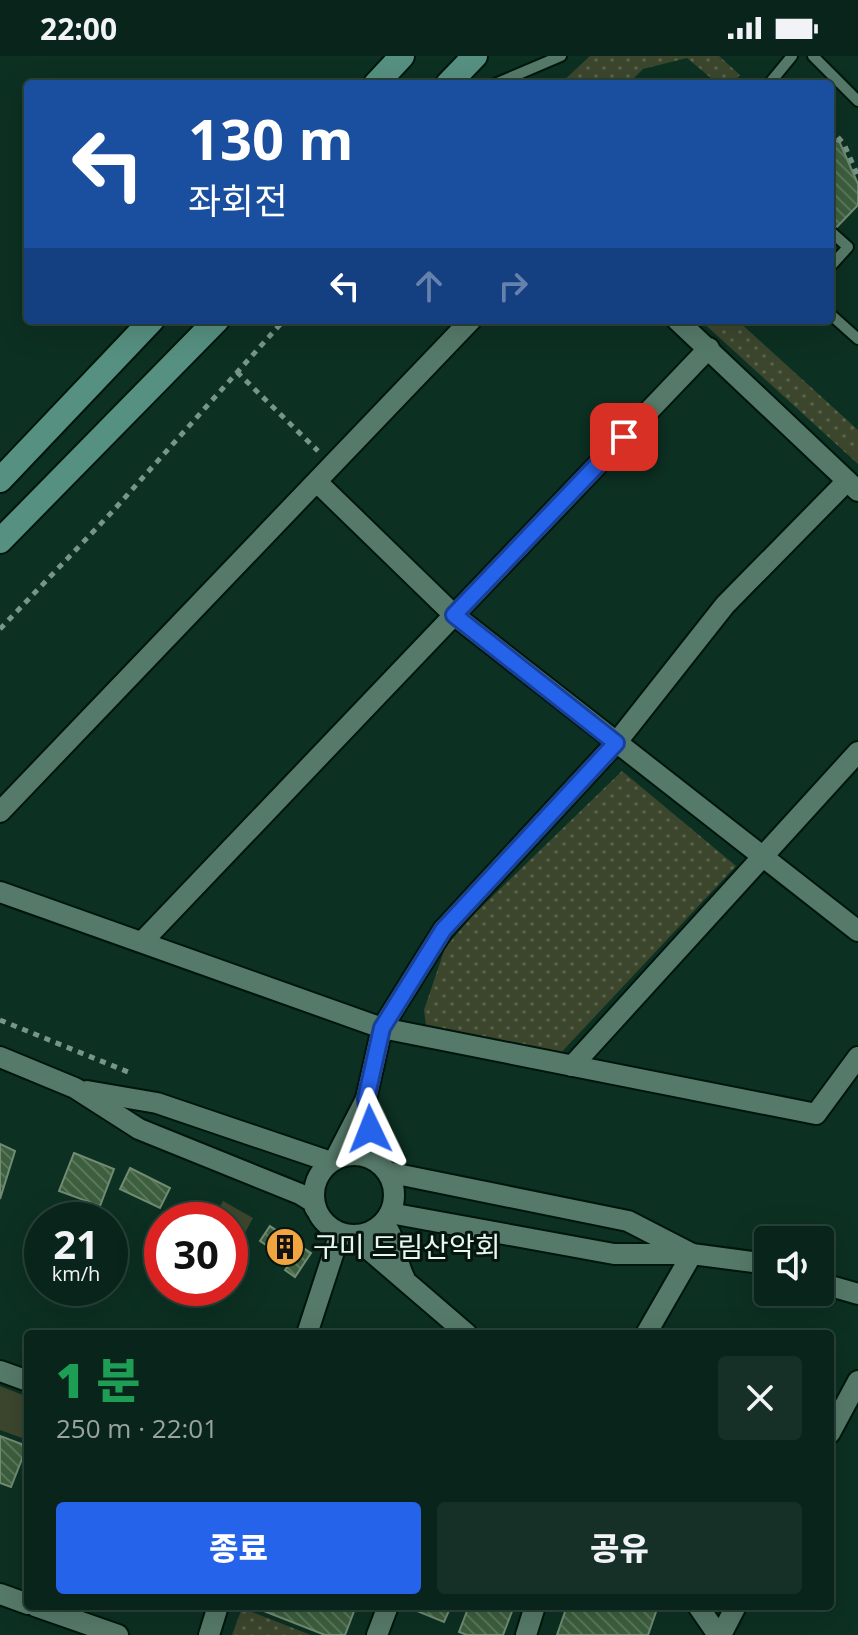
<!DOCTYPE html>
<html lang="ko">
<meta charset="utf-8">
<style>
body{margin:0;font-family:"Open Sans","Noto Sans KR",sans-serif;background:#173027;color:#f1f3f6;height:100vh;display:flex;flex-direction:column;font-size:30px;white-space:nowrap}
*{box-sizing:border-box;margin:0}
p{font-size:26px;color:#99a4a2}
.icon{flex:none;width:44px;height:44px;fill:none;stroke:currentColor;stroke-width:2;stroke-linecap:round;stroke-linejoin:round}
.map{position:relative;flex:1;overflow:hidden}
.drawer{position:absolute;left:24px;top:1274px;width:810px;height:280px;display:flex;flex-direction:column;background:#09241a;border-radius:8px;box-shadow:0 8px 32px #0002,0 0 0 2px #294139}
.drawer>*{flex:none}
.banner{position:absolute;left:24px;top:24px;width:810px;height:244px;border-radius:8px;box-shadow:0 8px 32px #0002,0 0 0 2px #294139;background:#1a4fa0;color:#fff;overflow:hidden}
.buttons{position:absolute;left:754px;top:1170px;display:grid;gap:16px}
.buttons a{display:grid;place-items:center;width:80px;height:80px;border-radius:8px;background:#09241a;box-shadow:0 8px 32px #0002,0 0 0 2px #294139;font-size:40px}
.speed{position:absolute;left:24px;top:1146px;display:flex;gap:16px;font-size:40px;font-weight:700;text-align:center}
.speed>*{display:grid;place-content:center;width:104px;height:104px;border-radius:50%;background:#09241a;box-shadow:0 8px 32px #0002,0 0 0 2px #294139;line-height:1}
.speed small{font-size:20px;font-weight:400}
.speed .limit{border:12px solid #d22;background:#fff;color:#111}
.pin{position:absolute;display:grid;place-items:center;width:68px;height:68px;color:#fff;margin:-34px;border-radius:16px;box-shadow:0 4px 12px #0006}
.me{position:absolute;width:88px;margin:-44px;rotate:358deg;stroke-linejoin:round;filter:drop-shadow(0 0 6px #0008)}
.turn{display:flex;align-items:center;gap:28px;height:168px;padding:0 32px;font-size:36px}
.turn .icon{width:104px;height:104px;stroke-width:2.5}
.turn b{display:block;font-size:56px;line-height:68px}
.lanes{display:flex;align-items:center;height:76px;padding:0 32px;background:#0003;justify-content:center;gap:40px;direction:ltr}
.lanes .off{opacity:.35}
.round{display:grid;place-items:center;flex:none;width:84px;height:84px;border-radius:8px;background:#173027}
.overview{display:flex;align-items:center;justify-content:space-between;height:136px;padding:0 32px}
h1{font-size:48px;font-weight:800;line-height:60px;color:#1e9e55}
.cta{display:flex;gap:16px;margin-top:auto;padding:16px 32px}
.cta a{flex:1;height:92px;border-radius:8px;background:#2563eb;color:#fff;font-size:32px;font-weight:800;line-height:92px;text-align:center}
.cta a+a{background:#173027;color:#f1f3f6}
.status{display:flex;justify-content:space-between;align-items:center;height:56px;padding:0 40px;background:#09241a;direction:ltr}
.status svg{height:22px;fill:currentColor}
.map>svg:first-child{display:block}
.grass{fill:url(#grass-dots)}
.garden{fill:#3c462d}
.building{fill:url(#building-back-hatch);stroke:#728b72;stroke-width:2}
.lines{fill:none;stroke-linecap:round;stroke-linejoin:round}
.lane-casing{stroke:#00160d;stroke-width:14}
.street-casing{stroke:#00160d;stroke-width:24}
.secondary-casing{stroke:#00160d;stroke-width:28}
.path{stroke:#789589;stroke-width:5;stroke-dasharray:6 6;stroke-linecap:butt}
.lane{stroke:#567a69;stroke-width:10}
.street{stroke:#567a69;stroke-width:20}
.secondary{stroke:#569080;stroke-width:24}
.route-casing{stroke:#184099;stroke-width:20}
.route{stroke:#2563eb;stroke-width:14}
.labels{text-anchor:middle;stroke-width:6;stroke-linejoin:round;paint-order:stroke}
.poi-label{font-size:28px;fill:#e6faf0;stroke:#07150e;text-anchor:start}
</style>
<div class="status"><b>22:00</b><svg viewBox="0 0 49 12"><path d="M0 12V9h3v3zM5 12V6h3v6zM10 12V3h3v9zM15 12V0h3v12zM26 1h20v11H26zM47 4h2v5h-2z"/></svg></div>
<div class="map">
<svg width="858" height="1579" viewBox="0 0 858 1579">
<defs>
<pattern id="grass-dots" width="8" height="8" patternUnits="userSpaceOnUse" patternTransform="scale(2)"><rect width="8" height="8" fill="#3c462d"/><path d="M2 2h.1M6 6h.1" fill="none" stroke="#58624c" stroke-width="1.8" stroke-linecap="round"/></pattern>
<pattern id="building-back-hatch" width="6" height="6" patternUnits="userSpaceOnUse" patternTransform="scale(2)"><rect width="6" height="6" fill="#3d5f3e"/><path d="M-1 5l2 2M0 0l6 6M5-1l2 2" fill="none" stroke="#59775a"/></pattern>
</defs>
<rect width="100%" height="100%" fill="#0c3022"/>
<g class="grass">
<path d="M590 0H719L740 19 732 28H718L687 2 643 13 628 28H560Z"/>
<path d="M700 264H737L858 374V408Z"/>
<path d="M622 715 736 810 556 1002 426 970 424 954 445 892 473 859Z"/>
<path d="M242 1552 311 1579H232Z"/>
</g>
<g class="garden">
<path d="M223 1145 253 1162 240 1186 230 1180V1164H213Z"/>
<path d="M0 1330 28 1341 25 1383 0 1374Z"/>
</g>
<g class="building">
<path d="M830 81 840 87 858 128V149L830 178Z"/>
<path d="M0 1088 15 1095 0 1143Z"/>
<path d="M74 1097 114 1113 100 1150 59 1135Z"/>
<path d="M130 1112 170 1132 160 1152 120 1133Z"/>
<path d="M270 1170 311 1197 295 1221 285 1214 291 1206 260 1185Z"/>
<path d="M0 1380 27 1390 11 1431 0 1427Z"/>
<path d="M251 1550H356L345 1579H325Z"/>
<path d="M413 1550H451L444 1566 412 1553Z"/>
<path d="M469 1550H514L503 1579H467L459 1576Z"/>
<path d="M567 1550H658L648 1579H557Z"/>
</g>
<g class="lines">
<defs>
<g id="lane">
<path d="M813 0 858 45"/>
<path d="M495 28 561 0"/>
<path d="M769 28 792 0"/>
<path d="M830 175 848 191 830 211"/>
<path d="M830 258 858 283"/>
</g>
<g id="street">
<path d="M677 264 858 435"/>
<path d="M317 426 454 559 858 875"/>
<path d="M0 756 471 264"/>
<path d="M0 836 382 972 816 1058 858 1001"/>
<path d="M142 886 709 292"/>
<path d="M0 1001 75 1032 139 1073 300 1138 313 1146 315 1152"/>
<path d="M572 1010 858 696"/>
<path d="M87 1035 157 1047 331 1106"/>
<path d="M366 1043 373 1103"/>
<circle cx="354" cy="1139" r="40"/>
<path d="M335 1103 366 1043 382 972 443 874 616 687 725 549 847 425"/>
<path d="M387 1116 628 1165 692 1198 768 1208"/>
<path d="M390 1157 614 1198H688"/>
<path d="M383 1167C398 1183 394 1202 404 1221"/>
<path d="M353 1180 467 1278"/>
<path d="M820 1227 858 1238"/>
<path d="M307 1278 340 1177"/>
<path d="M646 1278 692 1198"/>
<path d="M0 1315 28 1325"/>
<path d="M830 1377 858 1325"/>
<path d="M0 1538 28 1548"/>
<path d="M35 1550 118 1579"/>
<path d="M698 1550 718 1579"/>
<path d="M209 1579 218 1550"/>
<path d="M377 1579 388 1550"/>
<path d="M526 1579 535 1550"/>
<path d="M721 1579 736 1550"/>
</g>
<g id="secondary">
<path d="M376 28 402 0"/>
<path d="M448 28 475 0"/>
<path d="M0 424 152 264"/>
<path d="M0 485 217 264"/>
</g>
</defs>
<use href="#lane" class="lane-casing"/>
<use href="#street" class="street-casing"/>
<use href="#secondary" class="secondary-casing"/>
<g class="path">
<path d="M830 72 844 88 858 120"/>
<path d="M237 316 318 395"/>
<path d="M0 573 112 456 284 264"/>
<path d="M0 964 133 1018"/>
</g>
<use href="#lane" class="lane"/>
<use href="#street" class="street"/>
<use href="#secondary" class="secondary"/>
</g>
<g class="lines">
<defs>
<path id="route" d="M370 1073 366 1043 382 972 443 874 616 687 454 559 624 381"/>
</defs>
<use href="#route" class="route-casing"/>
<use href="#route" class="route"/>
</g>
<defs>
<symbol id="building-disc" viewBox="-11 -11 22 22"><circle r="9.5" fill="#f1a540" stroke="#07150e"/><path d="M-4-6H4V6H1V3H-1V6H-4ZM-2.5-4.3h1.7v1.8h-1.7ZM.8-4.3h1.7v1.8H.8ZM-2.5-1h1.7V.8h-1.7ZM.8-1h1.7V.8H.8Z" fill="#111"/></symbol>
</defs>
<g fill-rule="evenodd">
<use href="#building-disc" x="263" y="1169" width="44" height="44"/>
</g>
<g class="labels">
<g class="poi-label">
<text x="313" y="1201">구미 드림산악회</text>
</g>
</g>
</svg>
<div class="buttons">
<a><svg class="icon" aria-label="sound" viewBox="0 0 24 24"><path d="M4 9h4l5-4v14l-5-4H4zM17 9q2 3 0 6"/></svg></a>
</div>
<div class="speed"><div>21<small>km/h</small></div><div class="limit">30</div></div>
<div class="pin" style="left:624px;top:381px;background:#d93025"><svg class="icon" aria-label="arrive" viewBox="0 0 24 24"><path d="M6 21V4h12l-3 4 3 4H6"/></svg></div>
<svg class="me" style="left:370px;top:1073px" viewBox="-20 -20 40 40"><path d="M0-17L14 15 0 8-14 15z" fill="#2563eb" stroke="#fff" stroke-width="4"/></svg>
<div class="banner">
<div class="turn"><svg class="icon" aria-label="left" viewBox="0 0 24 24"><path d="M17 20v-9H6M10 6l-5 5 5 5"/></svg><div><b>130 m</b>좌회전</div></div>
<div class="lanes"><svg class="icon" aria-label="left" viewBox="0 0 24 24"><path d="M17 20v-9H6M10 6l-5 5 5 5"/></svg><svg class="icon off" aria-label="ahead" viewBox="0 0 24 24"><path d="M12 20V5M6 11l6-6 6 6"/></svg><svg class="icon off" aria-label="right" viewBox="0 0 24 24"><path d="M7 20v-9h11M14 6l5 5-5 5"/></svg></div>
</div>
<section class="drawer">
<div class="overview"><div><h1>1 분</h1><p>250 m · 22:01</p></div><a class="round"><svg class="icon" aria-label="close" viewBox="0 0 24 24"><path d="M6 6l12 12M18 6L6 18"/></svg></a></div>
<div class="cta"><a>종료</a><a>공유</a></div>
</section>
</div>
